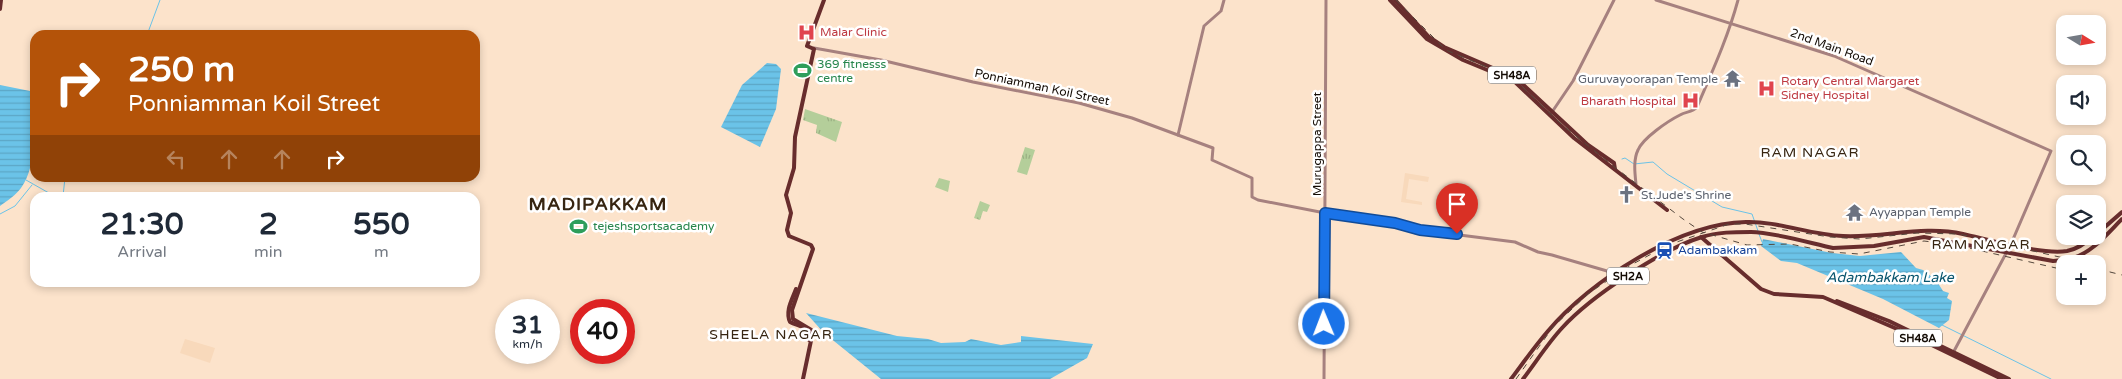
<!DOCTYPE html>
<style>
body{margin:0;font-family:"Varela Round",sans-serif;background:#f2f2f3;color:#1f2937;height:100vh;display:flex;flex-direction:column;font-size:19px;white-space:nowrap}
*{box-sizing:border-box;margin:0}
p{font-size:16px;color:#747a83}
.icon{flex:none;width:28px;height:28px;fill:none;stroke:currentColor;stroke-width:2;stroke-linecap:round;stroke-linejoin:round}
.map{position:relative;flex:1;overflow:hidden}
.sheet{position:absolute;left:30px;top:192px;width:450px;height:95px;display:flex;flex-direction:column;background:#fff;border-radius:15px;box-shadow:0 2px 8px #0003}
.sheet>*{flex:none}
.banner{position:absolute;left:30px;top:30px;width:450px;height:152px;border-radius:15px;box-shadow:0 2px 8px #0003;background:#b45309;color:#fff;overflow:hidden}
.needle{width:32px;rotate:101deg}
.controls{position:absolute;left:2056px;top:15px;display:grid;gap:10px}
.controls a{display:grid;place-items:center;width:50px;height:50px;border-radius:10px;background:#fff;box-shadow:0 2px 8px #0003;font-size:25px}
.speed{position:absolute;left:495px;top:299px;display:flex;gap:10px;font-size:25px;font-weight:700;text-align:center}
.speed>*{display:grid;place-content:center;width:65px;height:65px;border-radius:50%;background:#fff;box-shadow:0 2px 8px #0003;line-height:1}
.speed small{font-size:12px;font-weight:400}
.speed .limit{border:8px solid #d22;background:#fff;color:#111}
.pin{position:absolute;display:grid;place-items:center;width:42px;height:42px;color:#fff;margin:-51px -21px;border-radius:50% 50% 50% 0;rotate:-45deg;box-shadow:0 0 5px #0007}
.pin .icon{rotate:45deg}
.me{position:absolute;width:55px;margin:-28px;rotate:359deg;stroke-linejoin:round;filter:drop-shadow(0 0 4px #0008)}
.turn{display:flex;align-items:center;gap:18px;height:105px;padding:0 15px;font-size:22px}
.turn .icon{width:65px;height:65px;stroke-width:2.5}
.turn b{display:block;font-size:35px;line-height:42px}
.lanes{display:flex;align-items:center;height:48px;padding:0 15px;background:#0003;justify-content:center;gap:25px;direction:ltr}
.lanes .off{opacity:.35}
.eta{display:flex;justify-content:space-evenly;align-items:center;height:85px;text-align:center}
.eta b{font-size:30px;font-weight:800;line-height:35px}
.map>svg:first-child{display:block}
.built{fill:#f8d9bb}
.grass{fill:url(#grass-tufts)}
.park{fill:#b4ce9a}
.water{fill:url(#water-rules)}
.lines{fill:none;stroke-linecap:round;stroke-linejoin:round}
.stream{stroke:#6bc3e8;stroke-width:1}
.minor{stroke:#a6817f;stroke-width:3}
.major{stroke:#682d2d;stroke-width:4}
.rail{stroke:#55483d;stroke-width:1;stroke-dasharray:6 6;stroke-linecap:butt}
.route-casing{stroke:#114b97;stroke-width:12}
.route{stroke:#1a73e8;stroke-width:9}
.labels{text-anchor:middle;stroke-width:5;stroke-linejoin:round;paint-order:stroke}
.shield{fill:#fff;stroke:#5a544f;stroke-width:1}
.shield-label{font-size:11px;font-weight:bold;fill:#130b04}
.health-label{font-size:12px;fill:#be3a42;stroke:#fff;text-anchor:start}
.street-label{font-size:12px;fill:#130b04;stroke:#fff}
.leisure-label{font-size:12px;fill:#27864d;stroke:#fff;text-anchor:start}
.worship-label{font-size:12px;fill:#5b616d;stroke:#fff;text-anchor:start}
.transit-label{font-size:12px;fill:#164399;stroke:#fff;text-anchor:start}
.neighbourhood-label{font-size:14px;letter-spacing:1px;fill:#372511;stroke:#fff}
.water-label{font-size:14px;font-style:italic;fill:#07546d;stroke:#fff}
.district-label{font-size:18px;font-weight:bold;letter-spacing:1px;fill:#372511;stroke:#fff}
</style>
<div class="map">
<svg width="2122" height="379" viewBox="0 0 2122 379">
<defs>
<pattern id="grass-tufts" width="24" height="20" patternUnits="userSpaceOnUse" patternTransform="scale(1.25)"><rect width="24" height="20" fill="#b4ce9a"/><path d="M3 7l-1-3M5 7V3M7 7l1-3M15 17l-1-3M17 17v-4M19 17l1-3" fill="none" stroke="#9ab083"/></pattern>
<pattern id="water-rules" width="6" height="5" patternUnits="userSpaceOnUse" patternTransform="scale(1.25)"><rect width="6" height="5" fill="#6bc3e8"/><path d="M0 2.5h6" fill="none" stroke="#5ca6c5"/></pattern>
</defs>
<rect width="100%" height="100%" fill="#fce3cb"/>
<g class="built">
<path d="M1405 173 1429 177 1428 182 1409 179 1406 199 1422 202V205L1401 202Z"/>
<path d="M185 339 215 348 210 363 180 353Z"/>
</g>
<g class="grass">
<path d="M805 109 842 122 836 142 816 133 817 125 803 120Z"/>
<path d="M1025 147 1035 150 1027 175 1017 172Z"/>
<path d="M980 201 990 205 987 212 983 211 980 220 974 218Z"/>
</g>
<path class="park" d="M939 178 950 181 948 192 935 187Z"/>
<g class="water">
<path d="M767 63 776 64 781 69 776 109 760 147 721 127 742 85Z"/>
<path d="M0 85 35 92C35 119 38 165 21 188 16 195 7 201 0 206Z"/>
<path d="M1763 239 1832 253 1860 256 1901 252 1916 268 1923 270 1936 280 1943 291 1949 293 1947 298 1952 301 1949 320 1939 328 1883 299 1797 263 1781 261 1761 246Z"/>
<path d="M806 313 897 336 928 339 941 343 965 342 971 339 1001 345 1021 342V336L1093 344 1087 358 1050 379H881L824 333Z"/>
</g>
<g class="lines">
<g class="stream">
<path d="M147 35 160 0"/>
<path d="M1622 159 1625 158 1634 164 1653 162 1667 174 1722 207 1752 214 1758 231"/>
<path d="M26 180 56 197 63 196 65 178"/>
<path d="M0 214 15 206 32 185"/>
<path d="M1759 234 1762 242"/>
<path d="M1942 325 2051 379"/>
</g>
<g class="minor">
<path d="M1656 0 1834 56 2051 151 2011 244 1953 353"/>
<path d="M814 48 881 60 973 82 1079 103 1132 118 1213 148 1212 160 1252 178V197L1258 200 1325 213 1395 223 1420 230 1515 242 1538 252 1552 255 1614 273"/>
<path d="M1550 115 1573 81 1614 0"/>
<path d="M1178 135 1204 26 1221 11 1224 0"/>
<path d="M1636 184C1635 174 1633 160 1638 150 1643 138 1668 121 1680 115 1686 111 1692 113 1697 107 1712 72 1728 37 1738 0"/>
<path d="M1324 379 1326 0"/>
</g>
<g class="major">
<path d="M1390 0 1427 39 1463 60 1514 81 1574 138 1667 210"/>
<path d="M1395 0 1429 37 1444 47 1516 78 1588 145 1614 163 1615 169"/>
<path d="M0 9 1 0"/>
<path d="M2098 233 2122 212"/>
<path d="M1701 237 1761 289 1774 294 1823 297 1911 335 2002 379"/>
<path d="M796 289C792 300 785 311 790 322 800 327 812 327 809 340"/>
<path d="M1837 301 1889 321 2009 379"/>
<path d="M803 379 813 331 793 319 792 310 813 249 811 245 789 236 787 230 791 213 786 195 794 168 795 137 814 49 807 46 824 0"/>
<path d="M1511 379C1523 363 1535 346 1548 331 1590 281 1679 223 1746 222 1778 221 1810 235 1843 236 1884 238 1923 225 1963 234 1990 240 2042 255 2067 251 2077 249 2086 243 2093 236"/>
<path d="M1523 379C1536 362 1548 343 1562 328 1590 297 1662 249 1702 237 1717 232 1735 232 1751 232 1773 232 1810 243 1833 248L1874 246 1924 237 2053 261C2059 260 2067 260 2073 258 2093 252 2108 233 2122 219"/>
</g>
<g class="rail">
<path d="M1396 0 1446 50 1513 78 1560 123 1617 169 1683 219 1702 232 1747 245 1790 244 1830 252 1859 254 1924 241 1956 245 2056 268 2065 267"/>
<path d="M2098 269 2122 275"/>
<path d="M1516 379 1553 327 1589 293 1631 265 1668 245 1729 224H1745L1830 237 1860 239 1917 233 1959 234 2090 264"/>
</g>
</g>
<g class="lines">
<defs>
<path id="route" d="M1324 324 1325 213 1395 223 1420 230 1457 234"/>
</defs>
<use href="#route" class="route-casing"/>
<use href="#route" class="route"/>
</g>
<defs>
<symbol id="hospital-bare" viewBox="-9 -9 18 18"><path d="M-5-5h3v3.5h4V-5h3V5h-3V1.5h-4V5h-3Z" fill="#e0444e" stroke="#fff" stroke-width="2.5" paint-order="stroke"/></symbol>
<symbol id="stadium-bare" viewBox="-9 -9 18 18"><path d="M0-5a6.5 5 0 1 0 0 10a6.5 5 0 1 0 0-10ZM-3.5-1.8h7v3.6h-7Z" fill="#2e9e5b" stroke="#fff" stroke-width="2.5" paint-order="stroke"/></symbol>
<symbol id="temple-bare" viewBox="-9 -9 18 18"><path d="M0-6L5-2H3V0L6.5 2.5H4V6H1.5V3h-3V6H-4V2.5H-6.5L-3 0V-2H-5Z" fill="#6b7280" stroke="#fff" stroke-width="2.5" paint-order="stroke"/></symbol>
<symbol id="church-bare" viewBox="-9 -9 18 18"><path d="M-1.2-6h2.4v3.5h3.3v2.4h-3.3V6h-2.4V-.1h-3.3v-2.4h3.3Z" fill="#6b7280" stroke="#fff" stroke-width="2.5" paint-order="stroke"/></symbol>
<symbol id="station-bare" viewBox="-9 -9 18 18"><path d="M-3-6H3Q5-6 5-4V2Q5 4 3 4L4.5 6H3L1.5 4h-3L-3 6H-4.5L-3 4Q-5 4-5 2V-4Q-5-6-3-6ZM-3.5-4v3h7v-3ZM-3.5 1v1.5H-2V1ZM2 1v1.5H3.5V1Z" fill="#1a4fb4" stroke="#fff" stroke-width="2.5" paint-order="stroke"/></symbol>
</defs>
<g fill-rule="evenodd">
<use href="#hospital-bare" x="794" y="20" width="25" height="25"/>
<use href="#stadium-bare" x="790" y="58" width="25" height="25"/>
<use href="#temple-bare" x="1720" y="66" width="25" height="25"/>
<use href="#hospital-bare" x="1754" y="76" width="25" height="25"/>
<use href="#hospital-bare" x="1678" y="88" width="25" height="25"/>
<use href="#church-bare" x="1614" y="182" width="25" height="25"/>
<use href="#temple-bare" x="1842" y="200" width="25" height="25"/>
<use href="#stadium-bare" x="566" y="214" width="25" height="25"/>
<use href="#station-bare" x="1652" y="238" width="25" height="25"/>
</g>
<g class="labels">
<g class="shield">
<rect x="1488" y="66.5" width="48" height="17" rx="4"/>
<rect x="1607" y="267.5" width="42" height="17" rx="4"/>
<rect x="1894" y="329.5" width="48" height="17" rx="4"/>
</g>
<g class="shield-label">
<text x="1512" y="79">SH48A</text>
<text x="1628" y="280">SH2A</text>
<text x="1918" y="342">SH48A</text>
</g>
<g class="health-label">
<text x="820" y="36">Malar Clinic</text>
<text x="1781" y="85">Rotary Central Margaret<tspan x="1781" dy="14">Sidney Hospital</tspan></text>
<text x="1676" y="105" text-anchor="end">Bharath Hospital</text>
</g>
<g class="street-label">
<text transform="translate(1832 47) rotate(20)" y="4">2nd Main Road</text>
<text transform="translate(1042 87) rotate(12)" y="4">Ponniamman Koil Street</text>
<text transform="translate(1317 144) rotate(-90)" y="4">Murugappa Street</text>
</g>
<g class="leisure-label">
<text x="817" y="68">369 fitnesss<tspan x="817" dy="14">centre</tspan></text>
<text x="593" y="230">tejeshsportsacademy</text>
</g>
<g class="worship-label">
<text x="1718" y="83" text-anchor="end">Guruvayoorapan Temple</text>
<text x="1641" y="199">St.Jude's Shrine</text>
<text x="1869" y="216">Ayyappan Temple</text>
</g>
<g class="transit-label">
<text x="1678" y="254">Adambakkam</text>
</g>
<g class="neighbourhood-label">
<text x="1810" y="157">RAM NAGAR</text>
<text x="1981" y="249">RAM NAGAR</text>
<text x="771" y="339">SHEELA NAGAR</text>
</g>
<g class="water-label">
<text x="1890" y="282">Adambakkam Lake</text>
</g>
<g class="district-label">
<text x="598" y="210">MADIPAKKAM</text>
</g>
</g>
</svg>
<div class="controls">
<a><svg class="needle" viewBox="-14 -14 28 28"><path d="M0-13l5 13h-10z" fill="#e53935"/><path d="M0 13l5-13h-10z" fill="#747a83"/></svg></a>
<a><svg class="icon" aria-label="sound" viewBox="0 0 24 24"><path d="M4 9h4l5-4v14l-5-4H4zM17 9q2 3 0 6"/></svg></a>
<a><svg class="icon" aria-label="search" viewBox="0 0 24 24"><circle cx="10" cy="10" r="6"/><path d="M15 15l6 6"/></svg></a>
<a><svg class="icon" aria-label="layers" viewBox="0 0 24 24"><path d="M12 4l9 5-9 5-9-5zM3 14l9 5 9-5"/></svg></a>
<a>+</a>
</div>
<div class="speed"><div>31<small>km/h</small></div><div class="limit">40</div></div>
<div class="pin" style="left:1457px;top:234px;background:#d93025"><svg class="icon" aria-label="arrive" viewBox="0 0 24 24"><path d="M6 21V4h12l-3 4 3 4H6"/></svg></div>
<svg class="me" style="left:1324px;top:324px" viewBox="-20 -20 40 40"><circle r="17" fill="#1a73e8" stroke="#fff" stroke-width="3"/><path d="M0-11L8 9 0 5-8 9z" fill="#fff"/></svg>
<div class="banner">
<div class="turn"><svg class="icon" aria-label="right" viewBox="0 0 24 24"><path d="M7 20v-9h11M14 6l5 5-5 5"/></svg><div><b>250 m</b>Ponniamman Koil Street</div></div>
<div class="lanes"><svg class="icon off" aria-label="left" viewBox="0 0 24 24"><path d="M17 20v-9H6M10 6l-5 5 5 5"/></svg><svg class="icon off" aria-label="ahead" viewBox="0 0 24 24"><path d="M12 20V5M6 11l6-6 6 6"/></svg><svg class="icon off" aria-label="ahead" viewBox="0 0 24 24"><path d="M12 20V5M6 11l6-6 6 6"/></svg><svg class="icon" aria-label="right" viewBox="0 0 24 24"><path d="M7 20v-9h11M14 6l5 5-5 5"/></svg></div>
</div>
<section class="sheet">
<div class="eta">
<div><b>21:30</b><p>Arrival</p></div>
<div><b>2</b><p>min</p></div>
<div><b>550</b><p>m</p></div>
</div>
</section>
</div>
